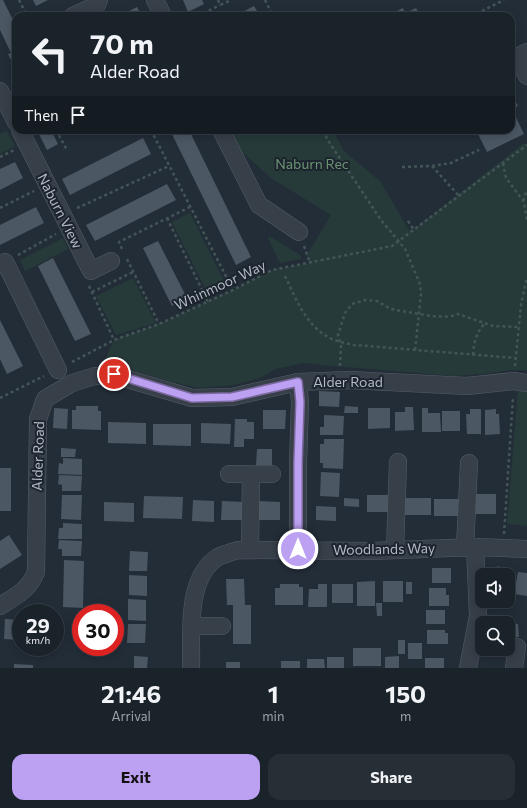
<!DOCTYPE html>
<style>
body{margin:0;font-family:Commissioner,sans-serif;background:#272f36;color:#f1f3f6;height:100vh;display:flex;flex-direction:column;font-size:15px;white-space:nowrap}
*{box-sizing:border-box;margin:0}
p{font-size:13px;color:#9fa4a8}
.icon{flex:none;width:22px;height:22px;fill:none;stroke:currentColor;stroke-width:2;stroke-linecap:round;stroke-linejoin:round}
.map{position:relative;height:668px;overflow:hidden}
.panel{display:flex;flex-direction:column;background:#1a222a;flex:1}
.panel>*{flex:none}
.top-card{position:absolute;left:12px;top:12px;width:503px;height:122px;border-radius:12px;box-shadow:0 2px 10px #0003,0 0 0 1px #383f47;background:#1a222a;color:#f1f3f6;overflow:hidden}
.controls{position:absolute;left:475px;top:568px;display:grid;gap:8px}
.controls a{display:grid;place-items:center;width:40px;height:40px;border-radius:8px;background:#1a222a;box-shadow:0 2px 10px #0003,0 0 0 1px #383f47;font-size:20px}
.speed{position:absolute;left:12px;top:604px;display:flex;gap:8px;font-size:20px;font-weight:700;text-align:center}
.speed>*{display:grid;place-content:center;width:52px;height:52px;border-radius:50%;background:#1a222a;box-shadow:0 2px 10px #0003,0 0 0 1px #383f47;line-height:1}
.speed small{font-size:10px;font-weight:400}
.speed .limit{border:6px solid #d22;background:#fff;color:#111}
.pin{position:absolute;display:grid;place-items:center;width:34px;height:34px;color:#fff;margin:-17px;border:2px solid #fff;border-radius:50%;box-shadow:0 1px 4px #0007}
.me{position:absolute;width:44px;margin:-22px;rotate:0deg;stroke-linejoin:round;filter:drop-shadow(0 0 3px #0008)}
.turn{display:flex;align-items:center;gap:14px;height:84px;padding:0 12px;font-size:18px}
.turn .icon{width:52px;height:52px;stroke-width:2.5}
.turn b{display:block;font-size:28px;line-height:34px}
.then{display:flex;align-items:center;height:38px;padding:0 12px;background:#0003;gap:8px;font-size:15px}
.eta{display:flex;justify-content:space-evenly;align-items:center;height:68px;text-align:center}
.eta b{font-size:24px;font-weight:700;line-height:28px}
.primary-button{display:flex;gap:8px;margin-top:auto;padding:8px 12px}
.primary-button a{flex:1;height:46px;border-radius:12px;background:#bca0f2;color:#111;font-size:16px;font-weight:700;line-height:46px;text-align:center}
.primary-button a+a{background:#272f36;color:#f1f3f6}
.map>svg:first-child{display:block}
.green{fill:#263a3a}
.building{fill:#4c5764}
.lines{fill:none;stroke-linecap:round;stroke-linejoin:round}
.minor-casing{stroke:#555d67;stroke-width:18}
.path{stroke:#435557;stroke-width:2.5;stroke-dasharray:3 3;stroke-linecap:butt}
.minor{stroke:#373f49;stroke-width:17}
.route-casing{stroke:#7a689d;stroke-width:10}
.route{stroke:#bca0f2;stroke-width:7}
.labels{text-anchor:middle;stroke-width:4;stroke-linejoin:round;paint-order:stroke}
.park-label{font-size:14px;fill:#6b9473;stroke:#1c242e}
.street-label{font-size:14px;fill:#b2bac5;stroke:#1c242e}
</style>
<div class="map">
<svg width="527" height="668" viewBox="0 0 527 668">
<rect width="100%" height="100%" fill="#232d38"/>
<g class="green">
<path d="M239 130H333L344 151 380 181 410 232 524 143 527 145V370H511L482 374 453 376 322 365 303 363 276 369 260 378 234 385 199 388 172 382 114 365 103 364 114 340 159 324 233 290 272 270 310 263 307 255 331 215 271 178 225 137Z"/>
<path d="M7 131 15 146 0 154V134Z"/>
<path d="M190 213 226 285 208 294 172 222Z"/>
<path d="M269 236 300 255 301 259 280 263 268 238Z"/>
<path d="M63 238 68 249 25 271 20 260Z"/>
<path d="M133 278 156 323 116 335 96 296Z"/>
<path d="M518 388 527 390V526L507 524Z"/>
</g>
<g class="building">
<path d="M0 0H3L16 26V70L8 54 11 53 0 30Z"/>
<path d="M33 0H48L36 6Z"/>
<path d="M183 0H202L204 4 188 12Z"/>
<path d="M254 6 260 16H234L239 14Z"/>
<path d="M137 7 142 16H119Z"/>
<path d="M403 8 405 13 416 8 420 16H387Z"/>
<path d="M511 93 518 106 512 109 524 134 487 152 476 130H511Z"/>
<path d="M37 130H51L58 144 47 150Z"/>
<path d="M170 130H189L251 257 236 265Z"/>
<path d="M143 138 151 154 70 195 62 179Z"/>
<path d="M15 162 23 178 0 190V169Z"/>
<path d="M167 184 176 200 95 241 86 225Z"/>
<path d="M36 207 44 223 0 245V225Z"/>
<path d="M158 241 187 298 172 306 143 248Z"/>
<path d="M53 258 91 334 75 341 38 266Z"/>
<path d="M0 320 23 366 7 374 0 359Z"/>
<path d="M319 391 340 392 339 407 319 406Z"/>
<path d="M76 406H98V411H101V430L72 429V410H76Z"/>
<path d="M345 406 358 407V413H344Z"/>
<path d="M405 407H413L414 430 395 431V412H405Z"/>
<path d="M54 408 68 409 67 429 53 428Z"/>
<path d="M368 408H390V428L368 429Z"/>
<path d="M422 408H428V413H440L441 432H422Z"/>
<path d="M470 409H481V434H467L466 414H470Z"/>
<path d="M496 409V414H499L500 434 485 435V410Z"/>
<path d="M263 410H286L285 429H263Z"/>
<rect x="442" y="411" width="18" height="20"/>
<path d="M324 415 344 416 343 435H320V427H324Z"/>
<path d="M235 419H247V422H254V439H244V447H234Z"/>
<path d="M108 422 146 423V444L108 443Z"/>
<path d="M201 423 231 424 230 444 201 443Z"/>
<path d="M153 424H191V446L153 445Z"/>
<path d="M324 439H344L343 469 323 468V463H320V444H324Z"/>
<path d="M61 448 76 449 75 457H61Z"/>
<path d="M257 449H272V465H256Z"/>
<path d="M63 458 82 459V475L58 474 59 463 63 464Z"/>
<rect x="0" y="468" width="11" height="43"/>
<path d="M321 472 340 473 339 497 320 496Z"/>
<path d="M59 475 82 476 81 491H62V485L58 484Z"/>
<rect x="474" y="494" width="22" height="20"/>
<path d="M62 495H82L81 520 61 519Z"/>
<rect x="367" y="495" width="28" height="17"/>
<path d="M144 496 183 497 182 519 143 518Z"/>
<path d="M344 498 359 499V507L344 506Z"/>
<path d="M403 498H431V515H404Z"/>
<rect x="434" y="499" width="27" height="17"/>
<path d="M193 500 214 501V522L192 521Z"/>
<path d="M222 501 245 502V520H221Z"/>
<path d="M257 501 280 502V520H257Z"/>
<path d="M104 502 134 503V522L104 521Z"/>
<path d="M316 506 336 507V521L316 520Z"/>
<path d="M63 523 82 524V539H58L59 528H63Z"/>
<path d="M9 535 22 555 0 569V541Z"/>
<path d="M59 540 82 541 81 556H62V549H58Z"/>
<path d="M130 551 148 552 147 571H129Z"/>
<path d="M64 560 84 561 83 608 63 607Z"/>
<rect x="432" y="568" width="19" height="15"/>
<path d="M518 572 527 573V596L514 594Z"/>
<path d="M129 575 147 576V596L129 595Z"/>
<path d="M226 579H244L245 605H251V644H233V605H227Z"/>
<path d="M375 581V606H357V582Z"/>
<rect x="383" y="581" width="20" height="21"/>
<rect x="406" y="582" width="6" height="12"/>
<path d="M280 584H299V587H303V605H275V588H280Z"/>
<path d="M318 584H327V607H308L309 589H318Z"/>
<rect x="332" y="584" width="21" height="19"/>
<path d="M429 588H446V595H449V606H429Z"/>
<path d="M128 599 146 600V621L128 620Z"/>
<path d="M376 603H382V616H377Z"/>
<rect x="426" y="610" width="19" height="14"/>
<path d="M5 619 21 620V640L4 639Z"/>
<path d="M128 624H146L145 643H127Z"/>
<path d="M508 624H518L519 637 508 638Z"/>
<path d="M427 630H445V633H448V644H427Z"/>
<rect x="398" y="640" width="7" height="14"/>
<rect x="408" y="643" width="14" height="16"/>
<rect x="353" y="648" width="28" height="18"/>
<path d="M134 656 148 657 147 668H134Z"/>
<path d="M399 656V668H385V657Z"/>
<rect x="327" y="657" width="17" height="11"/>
<rect x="425" y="658" width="19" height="10"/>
<path d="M307 659H324L325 668H307Z"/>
<rect x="281" y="661" width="19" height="7"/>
<rect x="226" y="662" width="14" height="6"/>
<path d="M14 664 33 665V668H14Z"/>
</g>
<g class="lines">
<defs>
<g id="minor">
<path d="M155 0 163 16"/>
<path d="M73 16 97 5 99 0"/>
<path d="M527 52 517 57 527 76"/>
<path d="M0 91 16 122"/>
<path d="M20 130 91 271 111 261"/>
<path d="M221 130 259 205 299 232"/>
<path d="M5 262 58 370"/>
<path d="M229 474H272"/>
<path d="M465 548 469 463"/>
<path d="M298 549V463L300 402 298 382"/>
<path d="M250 550 251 474"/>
<path d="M395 550 398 462"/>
<path d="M0 606C16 596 29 590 36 572L38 419 45 399 72 383 95 376 114 375 192 398 232 397 298 382 349 380 467 386 514 381 527 383"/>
<path d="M192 626H222"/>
<path d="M191 668C192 635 185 578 218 557 224 554 232 552 238 550L372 551 475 547 527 549"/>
<path d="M468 668 478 616 475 547"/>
<path d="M514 668 517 647"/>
</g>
</defs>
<use href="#minor" class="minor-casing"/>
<g class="path">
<path d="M19 0 27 16"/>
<path d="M218 0 220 5 231 0"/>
<path d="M265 0 273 16"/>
<path d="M482 11 504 0"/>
<path d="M198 16 220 5"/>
<path d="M56 130 67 150"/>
<path d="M151 130 233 290"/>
<path d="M324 130 327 139 381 220 405 249 420 284 421 294 415 351"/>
<path d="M0 157 14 150"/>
<path d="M503 163 506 178 524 202 527 221"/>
<path d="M432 166 451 163 479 150"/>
<path d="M402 167 432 166 459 196"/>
<path d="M523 201 527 190"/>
<path d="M0 208 34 191"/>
<path d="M77 208 169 166"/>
<path d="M167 218 208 302"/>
<path d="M408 221 414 230"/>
<path d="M304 246 310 263"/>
<path d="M122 249 119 242 190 207"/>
<path d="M18 255 56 234"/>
<path d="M127 259 159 324"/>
<path d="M285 276C296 299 306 326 330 338 337 342 346 343 354 345L516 358"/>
<path d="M89 286 114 340"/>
<path d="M92 292 133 272"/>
<path d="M473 355C474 342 476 333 485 323"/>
<path d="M72 362 114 340 159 324 233 290 272 270 392 246 527 145"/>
<path d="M340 366 341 346 338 335 345 313 352 304 365 300 377 301 389 308 395 310C412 312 444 321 458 314L493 326 519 327"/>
<path d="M515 366 521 305 527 277"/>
<path d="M0 398 44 376"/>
<path d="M504 534 513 397"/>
<path d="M496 575 499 564"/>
</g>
<use href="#minor" class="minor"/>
</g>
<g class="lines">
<defs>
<path id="route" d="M114 374 192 398 232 397 298 382 300 402 298 463V549"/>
</defs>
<use href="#route" class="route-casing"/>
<use href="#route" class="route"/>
</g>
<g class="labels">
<g class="park-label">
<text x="312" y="169">Naburn Rec</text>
</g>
<g class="street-label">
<text transform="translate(60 211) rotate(63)" y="5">Naburn View</text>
<text transform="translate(220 285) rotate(-25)" y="5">Whinmoor Way</text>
<text x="348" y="387">Alder Road</text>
<text transform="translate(38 456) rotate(-88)" y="5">Alder Road</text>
<text transform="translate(384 549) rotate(-1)" y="5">Woodlands Way</text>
</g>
</g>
</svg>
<div class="controls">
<a><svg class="icon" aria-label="sound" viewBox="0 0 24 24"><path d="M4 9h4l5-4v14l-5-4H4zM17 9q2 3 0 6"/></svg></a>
<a><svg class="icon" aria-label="search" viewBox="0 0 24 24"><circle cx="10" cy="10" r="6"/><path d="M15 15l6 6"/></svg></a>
</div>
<div class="speed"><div>29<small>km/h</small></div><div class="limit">30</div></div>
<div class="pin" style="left:114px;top:374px;background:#d93025"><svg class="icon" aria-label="arrive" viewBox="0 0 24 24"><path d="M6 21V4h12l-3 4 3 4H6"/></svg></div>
<svg class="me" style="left:298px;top:549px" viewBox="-20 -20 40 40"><circle r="17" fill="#bca0f2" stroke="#fff" stroke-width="3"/><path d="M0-11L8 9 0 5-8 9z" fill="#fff"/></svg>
<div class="top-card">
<div class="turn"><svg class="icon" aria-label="left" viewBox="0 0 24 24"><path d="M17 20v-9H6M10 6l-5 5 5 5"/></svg><div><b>70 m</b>Alder Road</div></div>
<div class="then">Then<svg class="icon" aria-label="arrive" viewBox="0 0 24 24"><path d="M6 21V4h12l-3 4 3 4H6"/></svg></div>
</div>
</div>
<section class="panel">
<div class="eta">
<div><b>21:46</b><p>Arrival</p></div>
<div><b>1</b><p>min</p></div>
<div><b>150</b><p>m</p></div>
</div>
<div class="primary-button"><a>Exit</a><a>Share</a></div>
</section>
